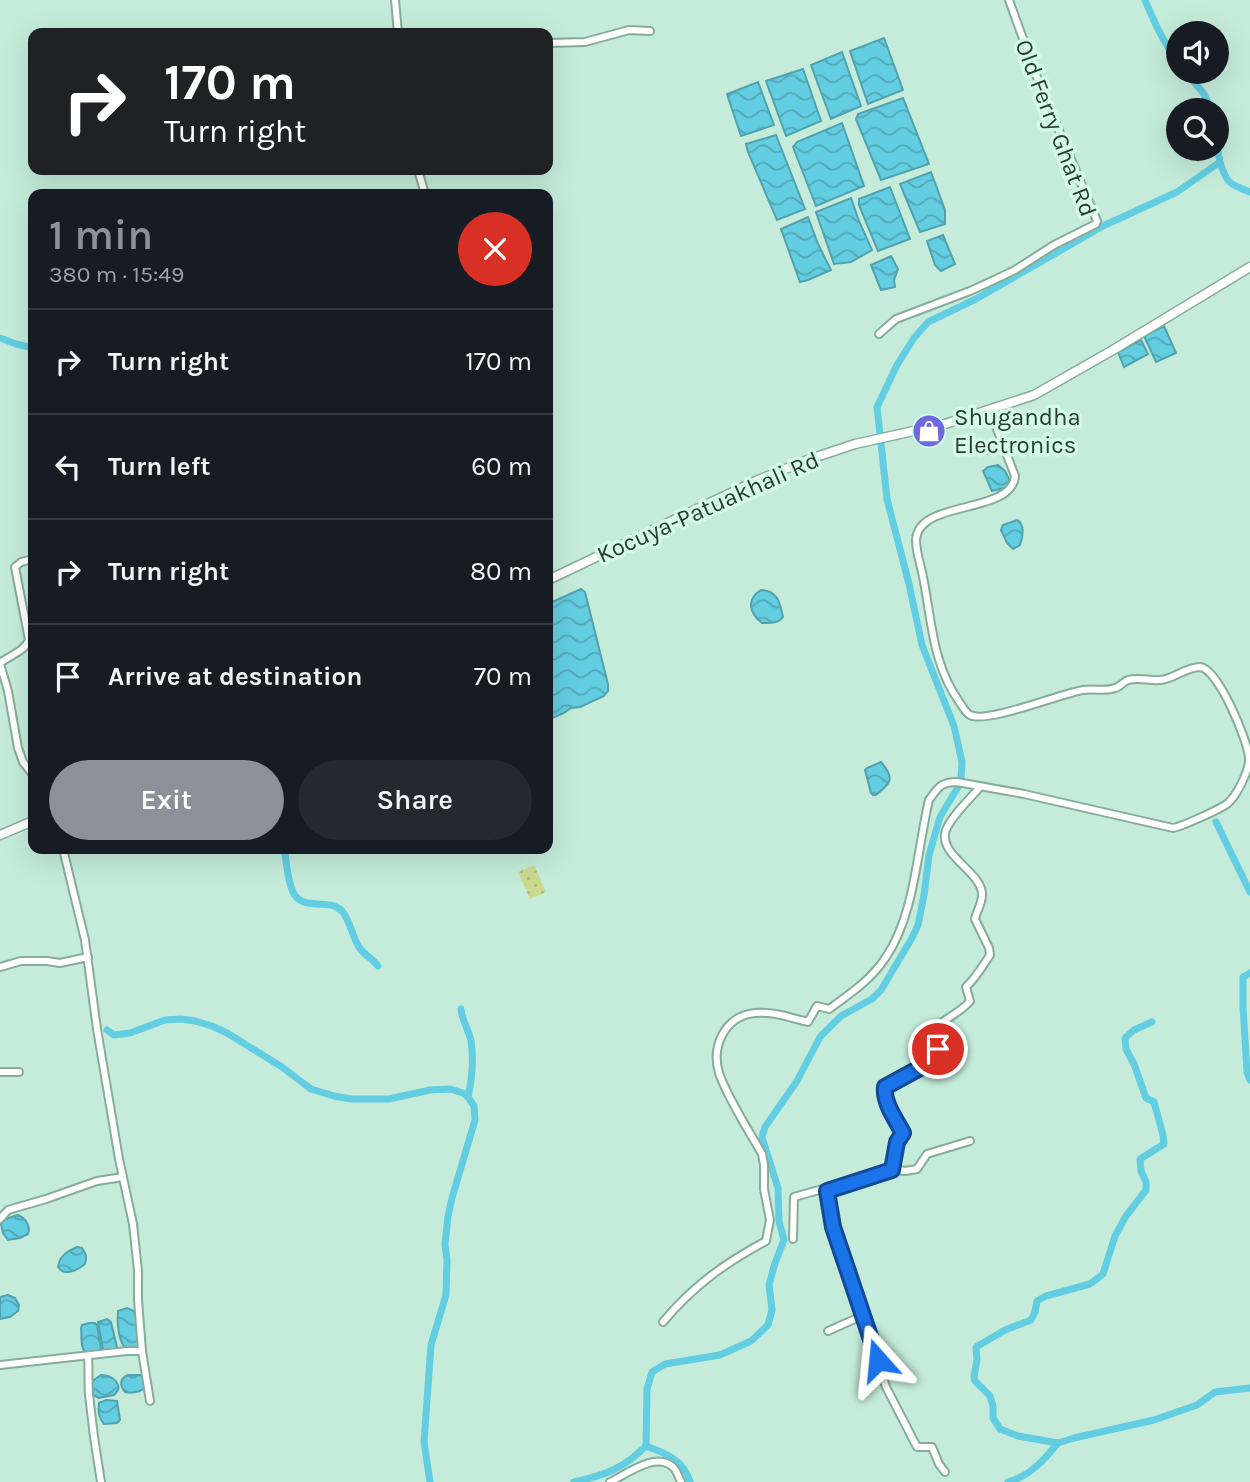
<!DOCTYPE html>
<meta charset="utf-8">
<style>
body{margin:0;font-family:Karla,sans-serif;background:#242831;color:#f1f3f6;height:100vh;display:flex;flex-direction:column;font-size:26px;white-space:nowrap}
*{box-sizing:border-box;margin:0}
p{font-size:23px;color:#9ea1a6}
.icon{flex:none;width:38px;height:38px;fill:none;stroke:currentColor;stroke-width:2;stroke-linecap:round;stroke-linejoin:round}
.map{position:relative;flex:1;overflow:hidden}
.drawer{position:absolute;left:28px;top:189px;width:525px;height:665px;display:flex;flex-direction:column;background:#171b24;border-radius:14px;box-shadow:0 7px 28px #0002}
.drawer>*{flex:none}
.banner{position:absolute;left:28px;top:28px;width:525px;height:147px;border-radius:14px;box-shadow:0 7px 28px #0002;background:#202124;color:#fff;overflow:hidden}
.controls{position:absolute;left:1166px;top:21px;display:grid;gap:14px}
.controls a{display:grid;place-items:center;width:63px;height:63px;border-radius:50%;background:#171b24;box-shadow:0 7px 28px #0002;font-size:35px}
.pin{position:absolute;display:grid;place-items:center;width:60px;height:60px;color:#fff;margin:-30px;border:4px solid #fff;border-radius:50%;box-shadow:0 2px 7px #0007}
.me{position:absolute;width:77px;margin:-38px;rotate:342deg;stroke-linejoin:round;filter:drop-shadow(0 0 5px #0008)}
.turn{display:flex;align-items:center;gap:24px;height:147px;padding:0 21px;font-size:32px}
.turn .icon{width:91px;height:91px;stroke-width:2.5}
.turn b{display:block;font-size:49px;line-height:60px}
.round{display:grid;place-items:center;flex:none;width:74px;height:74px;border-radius:37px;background:#242831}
.headline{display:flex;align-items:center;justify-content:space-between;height:119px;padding:0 21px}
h1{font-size:42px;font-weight:600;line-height:52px;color:#8c9099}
.button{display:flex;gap:14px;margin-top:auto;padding:14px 21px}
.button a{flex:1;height:80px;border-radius:42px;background:#8c9099;color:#fff;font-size:28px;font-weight:600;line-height:80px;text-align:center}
.button a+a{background:#242831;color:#f1f3f6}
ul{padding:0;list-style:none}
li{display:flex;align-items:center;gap:21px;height:105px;padding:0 21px;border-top:2px solid #363941}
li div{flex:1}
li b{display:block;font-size:26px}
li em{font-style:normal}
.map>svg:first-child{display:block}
.grass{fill:url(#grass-dots)}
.water{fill:url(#water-waves);stroke:#52a2ad;stroke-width:2}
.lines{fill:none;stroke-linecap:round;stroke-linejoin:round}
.canal{stroke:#63cde1;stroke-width:7}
.street-casing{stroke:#87ac9a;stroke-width:10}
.secondary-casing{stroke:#87ac9a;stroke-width:11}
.street{stroke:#fff;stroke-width:6}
.secondary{stroke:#fff;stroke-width:8}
.route-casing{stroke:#114b97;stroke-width:18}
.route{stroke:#1a73e8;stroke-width:12}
.labels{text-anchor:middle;stroke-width:7;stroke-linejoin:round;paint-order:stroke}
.street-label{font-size:24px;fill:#2c3c34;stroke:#d2fae7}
.poi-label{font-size:24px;fill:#2c3c34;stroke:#d2fae7;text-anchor:start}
</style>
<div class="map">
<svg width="1250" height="1482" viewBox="0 0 1250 1482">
<defs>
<pattern id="grass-dots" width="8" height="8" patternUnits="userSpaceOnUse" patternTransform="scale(1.75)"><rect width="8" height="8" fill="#cbda8f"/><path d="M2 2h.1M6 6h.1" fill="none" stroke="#aebc7c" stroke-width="1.8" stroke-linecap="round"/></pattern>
<pattern id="water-waves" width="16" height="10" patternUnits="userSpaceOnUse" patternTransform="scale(1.75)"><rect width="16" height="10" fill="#63cde1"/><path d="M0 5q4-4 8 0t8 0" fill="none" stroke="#52a8b7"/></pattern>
</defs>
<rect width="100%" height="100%" fill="#c5ecda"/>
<path class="grass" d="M534 865 546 892 530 899 518 872Z"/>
<g class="water">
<path d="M884 38 903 90 868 104 850 51Z"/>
<path d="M842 52 861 106 831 119 811 65Z"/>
<path d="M803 69 821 121 786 136 766 81Z"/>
<path d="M758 82 774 125 741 136 727 94Z"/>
<path d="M903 98 929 164 881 180 856 119 858 114Z"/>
<path d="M842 123 864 186 816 206 793 147 797 142Z"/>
<path d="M776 135 805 209 777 220 748 152 746 144Z"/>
<path d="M931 172 945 210V224L920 232 900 184Z"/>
<path d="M890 187 910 239 878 251 859 205V199Z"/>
<path d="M851 198 859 221 872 250 851 262 834 264 816 212Z"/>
<path d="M808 217 818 244 831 270 808 280 800 282 781 229Z"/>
<path d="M943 235 955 264 941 271 935 265 927 241Z"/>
<path d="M891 256 898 269 894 280 895 287 881 290 871 265Z"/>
<path d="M1164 326 1176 353 1156 362 1144 336Z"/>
<path d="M1141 340 1148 354 1124 367 1118 352Z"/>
<path d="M998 465 1005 471 1010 481 1008 487 992 491 983 471 988 467Z"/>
<path d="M1017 520C1025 524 1023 537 1020 545L1013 549 1007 543 1001 530 1003 525Z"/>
<path d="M581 589 585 592 608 684V691L604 696 580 707 571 708 564 713 548 720V604Z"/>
<path d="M761 590C778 591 780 603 783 617 778 624 769 623 762 623 749 613 746 599 761 590Z"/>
<path d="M881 762C896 779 890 784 876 795H873L871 793 865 770 867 768Z"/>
<path d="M17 1215C25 1217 31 1226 28 1234L20 1238 8 1240 3 1233 1 1224 3 1220Z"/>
<path d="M77 1247 82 1248C86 1253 87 1257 85 1264 78 1270 64 1277 58 1267 59 1256 68 1251 77 1247Z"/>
<path d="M8 1295 15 1298 19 1305 18 1311 10 1317 0 1319V1297Z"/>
<path d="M127 1308 134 1311 137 1319 139 1346 136 1348H125C118 1339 117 1322 118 1311Z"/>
<path d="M107 1319 111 1322 117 1347 114 1350 105 1351 103 1350 98 1322Z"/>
<path d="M89 1323H95L97 1325 101 1349 100 1351 86 1353C80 1348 82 1336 81 1328L82 1325Z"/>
<path d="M101 1375C113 1375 125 1386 114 1395L99 1398 93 1395 91 1384 94 1380Z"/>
<path d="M128 1375H140L144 1377C144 1380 146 1383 145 1386 143 1393 130 1393 125 1392 119 1385 120 1378 128 1375Z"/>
<path d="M106 1400 117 1401 120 1420 117 1423 104 1424C99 1419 98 1410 99 1403Z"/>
</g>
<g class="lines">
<g class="canal">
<path d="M1145 0C1154 21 1163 43 1178 61"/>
<path d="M1186 72 1204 94 1211 110"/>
<path d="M1220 162C1227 184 1229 184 1250 192"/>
<path d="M0 338 16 344 33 348"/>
<path d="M1216 822 1250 892"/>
<path d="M284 849C287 863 287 879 293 892 302 912 328 897 342 911 350 920 352 936 359 947 364 955 372 958 378 966"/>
<path d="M1250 973 1243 977V1007L1247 1072 1250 1080"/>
<path d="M461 1009C462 1021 469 1030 471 1041 474 1060 472 1079 468 1097"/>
<path d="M1152 1022 1134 1030 1125 1038 1126 1049 1134 1064 1146 1098 1154 1102 1163 1135 1164 1144 1140 1159 1141 1171 1146 1182V1190L1126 1216 1115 1236 1103 1274 1090 1284 1046 1296 1037 1301 1035 1312 1031 1320 1005 1330 976 1347 977 1360 974 1376 975 1381 990 1396 993 1406V1418L1000 1429 1018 1436 1058 1443 1074 1438 1154 1420 1197 1405 1215 1392 1250 1388"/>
<path d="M107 1030 114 1035 130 1033 165 1020 181 1019 195 1021 212 1026 227 1033 282 1067 311 1089 334 1096 351 1099H389L430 1090 450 1089 463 1093 468 1097 474 1106 475 1120 452 1198 448 1216 445 1244 447 1260 446 1295 431 1345 424 1442 430 1482"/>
<path d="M646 1446C665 1453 684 1460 690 1482"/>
<path d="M574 1482C605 1475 623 1469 646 1446L647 1389 652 1372 665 1364 720 1355 751 1341 768 1325 772 1310 769 1285 775 1263 784 1240 779 1221 778 1188 762 1137 765 1127 797 1081 820 1037 841 1016 872 999 881 990 912 938 918 925 924 895 929 855 940 817 958 787 961 778 962 762 954 726 922 645 909 584 887 499 877 407 897 365 914 338 928 322 976 299 1103 226 1177 192 1220 162 1216 141"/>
<path d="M1008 1482C1030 1476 1044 1460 1058 1443"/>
</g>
<defs>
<g id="street">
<path d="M395 0 398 33"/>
<path d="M548 43 585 42 629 30 650 31"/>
<path d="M418 170 425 194"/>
<path d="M879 334 896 319 970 291 992 281 1015 270 1054 245 1096 224 1097 221 1039 83 1009 0"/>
<path d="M0 663C10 655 24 652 29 640L15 567 21 562 33 559"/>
<path d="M0 664 8 691 18 748 23 762 33 775"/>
<path d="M63 849 85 940 97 1029 119 1159 133 1224 138 1271V1300L142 1351 150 1401"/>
<path d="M0 967 21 961H47L60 963 88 957"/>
<path d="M0 1072H19"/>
<path d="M892 1169 897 1142 903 1133C896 1119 883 1102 885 1087L929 1063 937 1056 938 1049 935 1031C942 1018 960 1014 970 1001L966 987C976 978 982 967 990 955L989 948 975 919C977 910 983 902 982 893 980 871 937 854 946 830 952 815 970 799 980 787"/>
<path d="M827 1191 833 1227 864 1315 828 1331"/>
<path d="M0 1219 8 1210 46 1199 97 1181 123 1177"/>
<path d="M793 1239 794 1197 826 1188 827 1191 892 1169 905 1171 917 1169 927 1154 970 1141"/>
<path d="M864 1315 886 1387 917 1447H932L939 1464 945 1472"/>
<path d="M663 1322C693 1286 725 1263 766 1241L770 1220 764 1189V1165L762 1154C748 1129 728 1099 719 1073 711 1046 725 1016 755 1013 773 1011 791 1018 808 1022L817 1006 829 1009C850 994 872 979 886 957 915 914 917 850 929 800 938 788 940 782 957 782L1024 794 1173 828C1183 826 1218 810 1227 804 1236 797 1250 770 1249 758 1248 741 1218 668 1200 667 1186 667 1174 679 1160 680 1150 681 1139 677 1128 680 1123 682 1120 687 1115 688 1105 692 1094 688 1083 690 1062 693 987 724 970 715 965 712 963 707 960 703 932 664 932 621 923 577 921 565 916 553 916 540 918 499 1012 515 1015 476L990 411"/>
<path d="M88 1356C89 1369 88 1382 89 1395 92 1424 96 1453 101 1482"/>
<path d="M0 1365 127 1351H142"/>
<path d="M610 1482C627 1474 656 1451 673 1467 676 1470 679 1477 681 1482"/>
</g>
<g id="secondary">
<path d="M548 580 758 480 810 459 855 444 945 424 1034 395 1113 350 1250 267"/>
<path d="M0 835 33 821"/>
</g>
</defs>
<use href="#street" class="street-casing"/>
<use href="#secondary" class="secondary-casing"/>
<use href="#street" class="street"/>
<use href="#secondary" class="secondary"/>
</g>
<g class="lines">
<defs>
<path id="route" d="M878 1360 833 1227 827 1191 892 1170 897 1142 903 1133C896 1120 883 1102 885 1087L929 1063 937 1056 938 1049"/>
</defs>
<use href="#route" class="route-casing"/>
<use href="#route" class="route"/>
</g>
<defs>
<symbol id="shop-disc" viewBox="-11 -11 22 22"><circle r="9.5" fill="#7067e2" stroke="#d2fae7"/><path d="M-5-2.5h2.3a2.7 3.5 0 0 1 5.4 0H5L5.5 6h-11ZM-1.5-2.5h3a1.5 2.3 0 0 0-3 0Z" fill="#fff"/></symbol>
</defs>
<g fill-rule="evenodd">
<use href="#shop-disc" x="910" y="412" width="38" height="38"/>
</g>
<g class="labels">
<g class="street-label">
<text transform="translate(1056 128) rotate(69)" y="8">Old Ferry Ghat Rd</text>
<text transform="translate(708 507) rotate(-24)" y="8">Kocuya-Patuakhali Rd</text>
</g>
<g class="poi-label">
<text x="954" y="425">Shugandha<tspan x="954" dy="28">Electronics</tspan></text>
</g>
</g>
</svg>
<div class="controls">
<a><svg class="icon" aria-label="sound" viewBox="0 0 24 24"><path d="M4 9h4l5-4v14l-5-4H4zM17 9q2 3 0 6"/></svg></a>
<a><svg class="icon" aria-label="search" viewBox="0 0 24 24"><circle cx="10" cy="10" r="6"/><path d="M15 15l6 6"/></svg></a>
</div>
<div class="pin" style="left:938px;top:1049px;background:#d93025"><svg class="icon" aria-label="arrive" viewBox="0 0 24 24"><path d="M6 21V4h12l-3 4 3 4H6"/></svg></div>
<svg class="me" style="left:878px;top:1360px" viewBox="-20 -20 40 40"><path d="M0-17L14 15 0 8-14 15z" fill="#1a73e8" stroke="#fff" stroke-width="4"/></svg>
<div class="banner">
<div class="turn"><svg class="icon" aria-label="right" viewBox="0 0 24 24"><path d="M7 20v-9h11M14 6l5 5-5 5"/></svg><div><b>170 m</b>Turn right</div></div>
</div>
<section class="drawer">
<div class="headline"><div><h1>1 min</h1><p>380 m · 15:49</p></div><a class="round" style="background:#d93025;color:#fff"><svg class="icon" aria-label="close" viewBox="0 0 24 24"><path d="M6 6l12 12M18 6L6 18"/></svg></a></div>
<ul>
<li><svg class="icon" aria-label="right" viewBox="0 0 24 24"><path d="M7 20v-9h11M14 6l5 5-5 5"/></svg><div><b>Turn right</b></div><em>170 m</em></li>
<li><svg class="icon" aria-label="left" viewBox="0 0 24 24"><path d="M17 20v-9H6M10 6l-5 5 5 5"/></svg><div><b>Turn left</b></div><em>60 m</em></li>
<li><svg class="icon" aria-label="right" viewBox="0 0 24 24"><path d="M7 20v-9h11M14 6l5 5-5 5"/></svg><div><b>Turn right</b></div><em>80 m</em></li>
<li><svg class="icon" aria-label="arrive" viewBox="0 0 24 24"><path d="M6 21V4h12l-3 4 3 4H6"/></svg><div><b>Arrive at destination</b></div><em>70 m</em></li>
</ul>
<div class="button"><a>Exit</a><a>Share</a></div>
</section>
</div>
